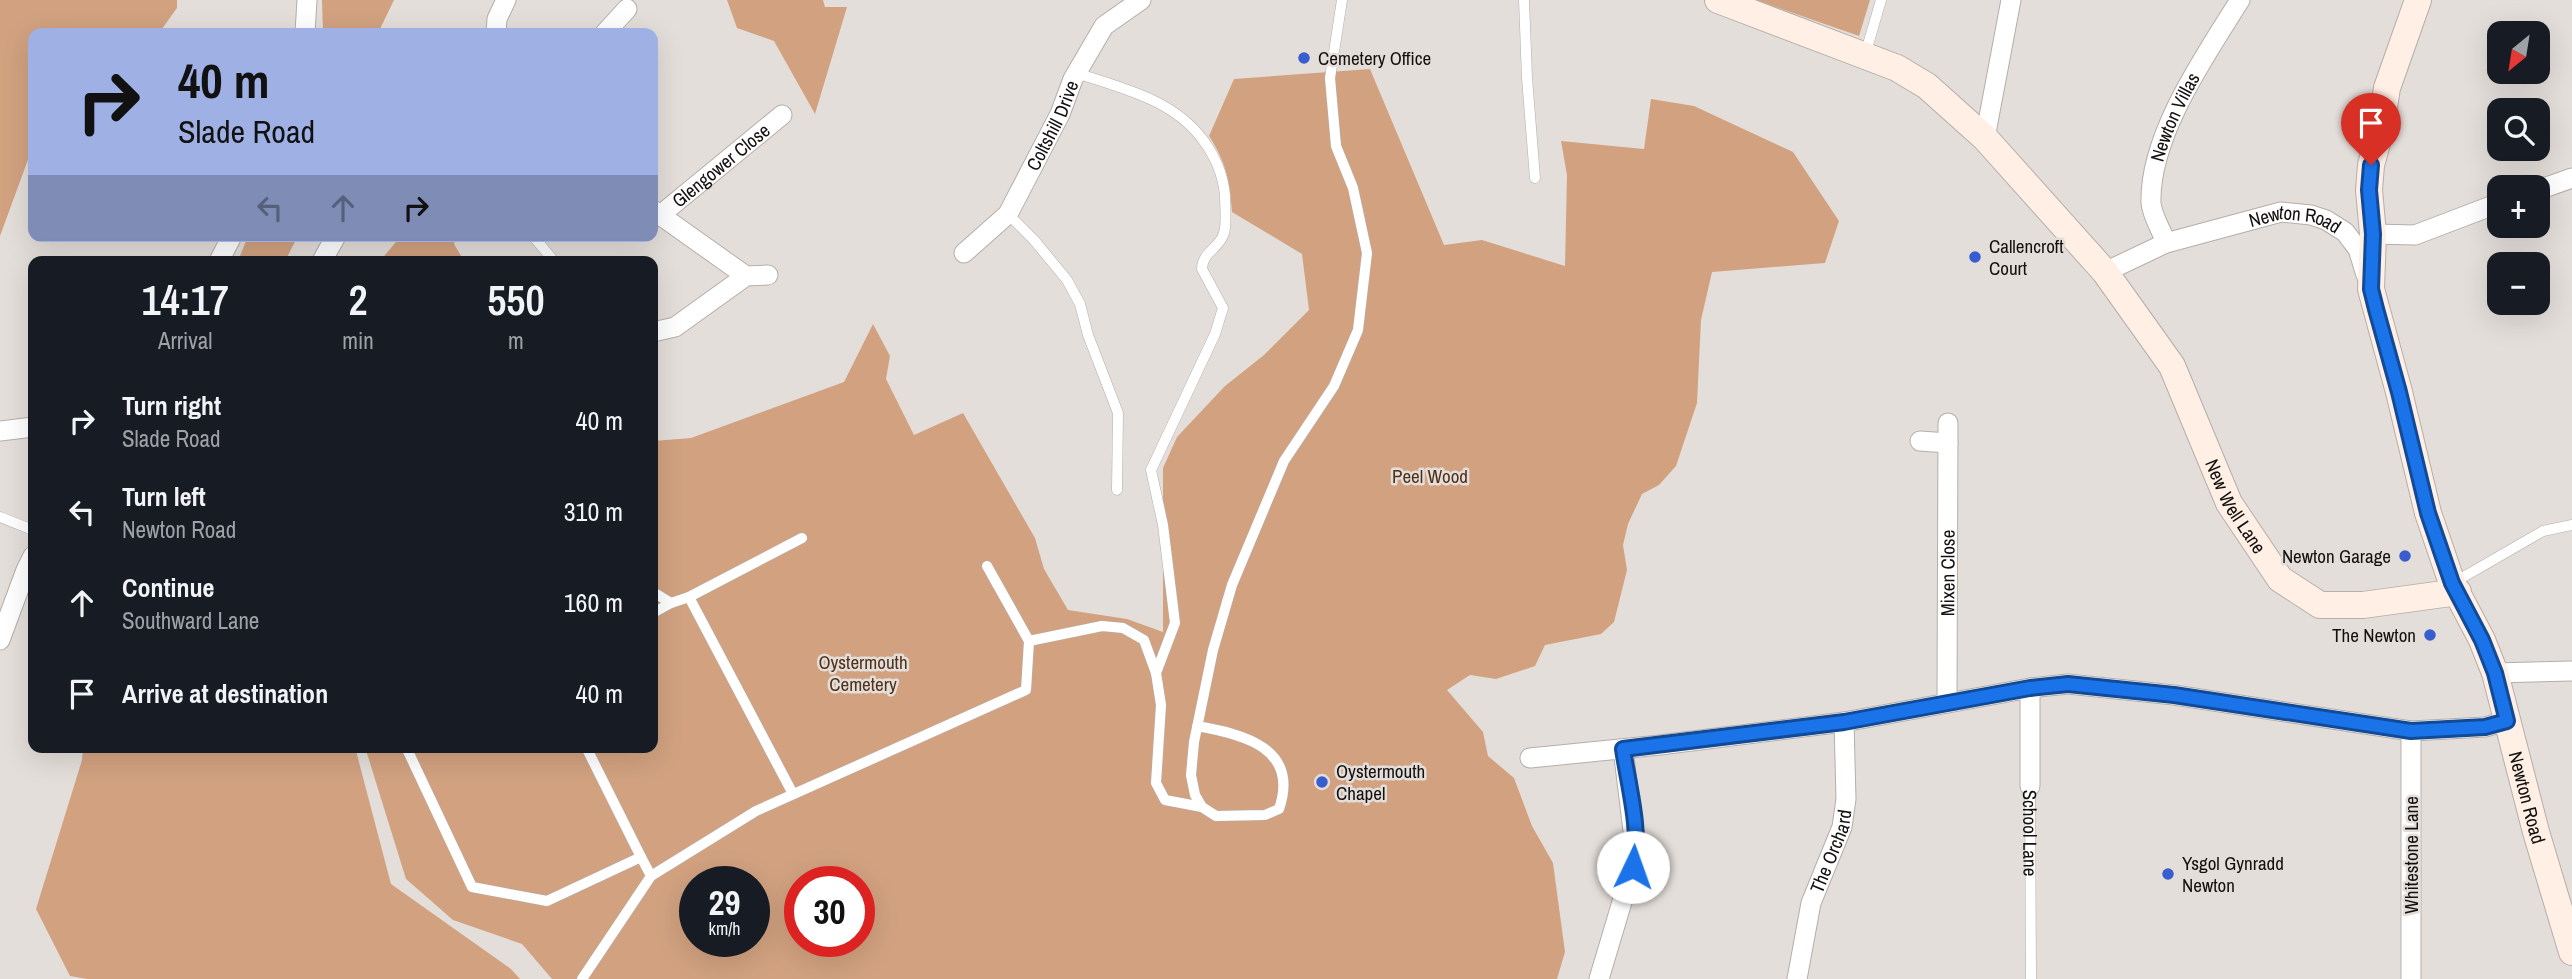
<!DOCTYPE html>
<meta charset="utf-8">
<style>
body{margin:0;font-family:"Archivo Narrow",sans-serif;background:#20242c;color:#f1f3f6;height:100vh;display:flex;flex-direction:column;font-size:26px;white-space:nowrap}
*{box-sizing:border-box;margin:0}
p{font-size:23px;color:#9ea1a6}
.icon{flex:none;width:38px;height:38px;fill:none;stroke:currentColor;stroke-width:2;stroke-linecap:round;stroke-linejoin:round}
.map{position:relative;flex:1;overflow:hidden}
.side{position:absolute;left:28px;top:256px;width:630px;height:497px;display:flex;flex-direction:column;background:#171b24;border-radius:14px;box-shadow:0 7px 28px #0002}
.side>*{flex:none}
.top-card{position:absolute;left:28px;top:28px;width:630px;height:214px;border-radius:14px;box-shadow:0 7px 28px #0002;background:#9eb0e4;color:#111;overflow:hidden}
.needle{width:46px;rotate:210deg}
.fabs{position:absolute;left:2487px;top:21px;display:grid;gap:14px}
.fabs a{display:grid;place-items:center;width:63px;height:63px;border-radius:14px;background:#171b24;box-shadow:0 7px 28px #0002;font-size:35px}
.speed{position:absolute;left:679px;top:866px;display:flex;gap:14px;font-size:35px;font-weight:700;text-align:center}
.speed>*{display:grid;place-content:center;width:91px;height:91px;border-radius:50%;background:#171b24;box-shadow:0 7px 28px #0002;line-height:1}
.speed small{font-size:18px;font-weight:400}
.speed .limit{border:10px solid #d22;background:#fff;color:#111}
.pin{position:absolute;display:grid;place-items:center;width:60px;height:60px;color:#fff;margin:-72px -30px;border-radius:50% 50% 50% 0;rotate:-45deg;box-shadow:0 0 7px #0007}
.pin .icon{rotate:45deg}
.me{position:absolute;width:77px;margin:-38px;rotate:3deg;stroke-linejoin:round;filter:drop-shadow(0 0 5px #0008)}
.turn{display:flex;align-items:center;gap:24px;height:147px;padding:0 35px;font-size:32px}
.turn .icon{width:91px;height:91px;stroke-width:2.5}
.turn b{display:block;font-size:49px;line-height:60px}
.lanes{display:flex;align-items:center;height:66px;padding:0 35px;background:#0003;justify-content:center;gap:35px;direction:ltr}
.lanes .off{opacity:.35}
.eta{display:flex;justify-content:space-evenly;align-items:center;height:119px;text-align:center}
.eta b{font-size:42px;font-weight:600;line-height:49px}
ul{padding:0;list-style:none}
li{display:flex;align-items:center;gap:21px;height:91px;padding:0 35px}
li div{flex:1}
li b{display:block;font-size:26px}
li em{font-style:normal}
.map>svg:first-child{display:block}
.green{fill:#d2a280;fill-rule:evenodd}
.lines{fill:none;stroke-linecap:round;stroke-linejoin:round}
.lane-casing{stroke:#b5aeaa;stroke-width:11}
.street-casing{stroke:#b5aeaa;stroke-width:21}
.secondary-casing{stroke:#b5aeaa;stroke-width:28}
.lane{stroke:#fff;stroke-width:10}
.street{stroke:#fff;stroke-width:19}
.secondary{stroke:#ffefe4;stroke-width:26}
.route-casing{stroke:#114b97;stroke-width:18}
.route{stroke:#1a73e8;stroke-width:12}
.poi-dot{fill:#385dce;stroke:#e4deda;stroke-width:2.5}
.labels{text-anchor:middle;stroke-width:5;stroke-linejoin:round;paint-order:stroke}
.poi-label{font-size:19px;fill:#13110f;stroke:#e4deda;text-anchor:start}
.street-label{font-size:19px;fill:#13110f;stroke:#e4deda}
.park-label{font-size:19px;fill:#513119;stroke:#e4deda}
</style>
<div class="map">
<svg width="2572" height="979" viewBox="0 0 2572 979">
<rect width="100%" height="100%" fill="#e4deda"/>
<g class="green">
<path d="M0 0H177V8L159 33H33V146L0 236Z"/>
<path d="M322 0H394L378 33H323Z"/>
<path d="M727 0H823L825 7H847L815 114 774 41 737 28Z"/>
<path d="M1756 0H1870L1859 36Z"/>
<path d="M1370 69 1444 245 1482 240 1565 266 1567 175 1561 141 1644 149 1651 99 1694 106 1793 152 1839 221 1825 263 1712 272 1701 320 1697 403 1676 466 1659 485 1642 494 1628 524 1623 545 1627 570 1614 622 1601 634 1545 645 1535 666 1496 679 1470 675 1447 690 1483 732 1488 756 1514 778 1532 826 1553 863 1565 952 1557 979H552L522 944 453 920 406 879 365 747H653V441L691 438 844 382 873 324 890 356 886 379 914 435 963 413 1035 538 1044 569 1068 610 1127 619 1163 632V468L1177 437 1225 386 1264 355 1309 310 1302 254 1232 212C1230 181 1226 162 1209 136L1234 79ZM695 882H754V942H695ZM800 882H859V942H800Z"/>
<path d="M248 236H298L285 261H238Z"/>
<path d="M401 236H456L454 244 464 261H380Z"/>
<path d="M83 747H355L391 884 511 969 520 979H87L70 976 36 909 82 760Z"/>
</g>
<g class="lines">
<defs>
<g id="lane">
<path d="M1524 0 1527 78 1535 178"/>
<path d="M1865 55 1881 0"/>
<path d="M1077 73C1123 89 1173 99 1203 140 1215 156 1223 175 1225 195 1225 206 1227 223 1224 233 1220 248 1202 252 1202 269L1223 308 1215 334 1151 470 1163 525 1175 623 1156 673"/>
<path d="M1008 214 1034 240 1067 280 1080 304 1088 335 1118 413 1117 490"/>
<path d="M533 236 554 261"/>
<path d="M0 517 33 530"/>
<path d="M2453 583 2543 531 2572 525"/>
<path d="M653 592 671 603"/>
<path d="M689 597 793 794"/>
<path d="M653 613 671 603 689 597 802 538"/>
<path d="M1029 641 1102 626 1123 628 1144 640 1156 673 1161 705 1156 783 1165 800 1202 807"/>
<path d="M1197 726C1243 734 1300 748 1279 809L1265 815 1216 816 1202 807 1195 795 1191 775 1194 742 1213 650 1232 585 1284 461 1334 386 1358 330 1367 253 1353 188 1336 146 1330 78 1342 0"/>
<path d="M406 747 472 887 547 901 641 857 586 747"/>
<path id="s1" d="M2030 786 2031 979"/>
<path d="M641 857 651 876"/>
<path d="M582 979 651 876 756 811 1026 690 1029 641 987 566"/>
</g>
<g id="street">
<path d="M305 33 307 0"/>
<path d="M496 33 497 19 506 0"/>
<path d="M605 33 627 9"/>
<path d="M1985 138 2011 0"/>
<path d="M2538 190 2572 178"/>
<path d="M653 210 746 276"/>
<path id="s2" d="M659 216 782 115"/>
<path d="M2373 234 2415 235 2499 203"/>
<path id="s3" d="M2166 243C2162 231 2152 216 2151 203 2149 136 2205 56 2240 0"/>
<path id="s4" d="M964 253 1008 214 1060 114 1073 79 1104 26 1141 0"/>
<path d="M219 261 232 236"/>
<path d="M322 261 336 236"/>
<path id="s5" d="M2105 272 2166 243 2281 212 2311 215 2326 220 2345 232 2358 249 2366 275"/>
<path d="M653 332 675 327 746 276 768 275"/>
<path d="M0 431 33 427"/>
<path d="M1920 441 1948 443"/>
<path d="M0 640 26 570 33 556"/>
<path d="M2495 673 2572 671"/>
<path id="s6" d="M1947 703 1948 423"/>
<path d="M1530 758 1660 745 1844 722 2030 688 2068 684 2174 695 2411 731 2485 727 2507 721"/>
<path d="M2030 786V688"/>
<path d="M1599 979 1636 855 1623 749"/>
<path id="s7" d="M1797 979 1811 903 1842 827 1846 799 1844 722"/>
<path d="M2411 979V731"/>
</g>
<g id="secondary">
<path id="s8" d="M1718 0 1897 68 1927 86 1985 138 2105 272 2172 366 2229 503 2280 579 2320 605H2363L2458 592"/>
<path id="s9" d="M2418 0 2387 88 2380 132 2371 165 2369 190 2373 234 2371 289 2399 392 2428 513 2452 583 2482 640 2495 673 2536 832 2572 952"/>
</g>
</defs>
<use href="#lane" class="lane-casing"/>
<use href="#street" class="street-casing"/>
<use href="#secondary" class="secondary-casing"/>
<use href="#lane" class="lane"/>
<use href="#street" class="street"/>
<use href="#secondary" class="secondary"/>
</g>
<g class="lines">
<defs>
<path id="route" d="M1633 867C1642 833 1628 784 1623 749L1844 722 2030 688 2068 684 2174 695 2411 731 2485 727 2507 721 2495 673 2482 640 2452 583 2428 513 2399 392 2376 309 2371 289 2373 234 2369 190 2371 165"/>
</defs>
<use href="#route" class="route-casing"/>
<use href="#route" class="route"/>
</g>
<g class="poi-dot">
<circle cx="1304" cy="58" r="7"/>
<circle cx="1975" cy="257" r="7"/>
<circle cx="2405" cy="556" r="7"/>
<circle cx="2430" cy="635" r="7"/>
<circle cx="1322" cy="782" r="7"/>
<circle cx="2168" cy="874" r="7"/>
</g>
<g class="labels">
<g class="poi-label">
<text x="1318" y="65">Cemetery Office</text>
<text x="1989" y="253">Callencroft<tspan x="1989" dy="22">Court</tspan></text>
<text x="2391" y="563" text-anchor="end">Newton Garage</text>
<text x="2416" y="642" text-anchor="end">The Newton</text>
<text x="1336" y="778">Oystermouth<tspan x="1336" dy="22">Chapel</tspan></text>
<text x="2182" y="870">Ysgol Gynradd<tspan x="2182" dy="22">Newton</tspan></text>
</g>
<g class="street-label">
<text dy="7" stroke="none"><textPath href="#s3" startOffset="133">Newton Villas</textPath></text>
<text dy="7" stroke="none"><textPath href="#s4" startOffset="158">Coltshill Drive</textPath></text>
<text dy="7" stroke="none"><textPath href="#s2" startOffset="80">Glengower Close</textPath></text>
<text dy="7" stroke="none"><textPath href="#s5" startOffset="201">Newton Road</textPath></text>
<text dy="7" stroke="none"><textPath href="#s8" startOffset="754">New Well Lane</textPath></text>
<text dy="7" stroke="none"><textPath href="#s6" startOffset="130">Mixen Close</textPath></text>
<text dy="7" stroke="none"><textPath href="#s9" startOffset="830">Newton Road</textPath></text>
<text dy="7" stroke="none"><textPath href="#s1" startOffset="47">School Lane</textPath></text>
<text dy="7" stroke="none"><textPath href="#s7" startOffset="133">The Orchard</textPath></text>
<text transform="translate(2411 855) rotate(-90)" y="7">Whitestone Lane</text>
</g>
<g class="park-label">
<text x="1430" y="483">Peel Wood</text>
<text x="863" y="669">Oystermouth<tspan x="863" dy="22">Cemetery</tspan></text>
</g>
</g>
</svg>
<div class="fabs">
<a><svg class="needle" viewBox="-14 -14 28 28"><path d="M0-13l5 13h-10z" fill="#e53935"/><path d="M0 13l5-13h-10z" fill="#9ea1a6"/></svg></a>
<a><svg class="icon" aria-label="search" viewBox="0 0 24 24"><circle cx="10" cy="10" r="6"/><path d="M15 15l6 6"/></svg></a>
<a>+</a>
<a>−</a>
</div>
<div class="speed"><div>29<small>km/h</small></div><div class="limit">30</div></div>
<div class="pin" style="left:2371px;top:165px;background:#d93025"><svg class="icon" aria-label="arrive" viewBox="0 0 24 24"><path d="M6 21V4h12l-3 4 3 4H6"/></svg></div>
<svg class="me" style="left:1633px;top:867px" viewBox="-20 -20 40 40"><circle r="19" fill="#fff"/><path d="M0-13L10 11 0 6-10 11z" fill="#1a73e8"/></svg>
<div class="top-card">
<div class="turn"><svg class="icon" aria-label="right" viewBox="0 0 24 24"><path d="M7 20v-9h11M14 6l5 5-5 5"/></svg><div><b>40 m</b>Slade Road</div></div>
<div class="lanes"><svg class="icon off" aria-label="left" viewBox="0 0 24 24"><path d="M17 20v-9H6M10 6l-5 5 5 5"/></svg><svg class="icon off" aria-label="ahead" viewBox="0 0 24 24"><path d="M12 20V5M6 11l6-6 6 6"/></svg><svg class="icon" aria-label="right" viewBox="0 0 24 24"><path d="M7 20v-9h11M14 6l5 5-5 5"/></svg></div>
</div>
<section class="side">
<div class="eta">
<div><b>14:17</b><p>Arrival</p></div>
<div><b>2</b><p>min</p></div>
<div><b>550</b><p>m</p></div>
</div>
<ul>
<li><svg class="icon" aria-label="right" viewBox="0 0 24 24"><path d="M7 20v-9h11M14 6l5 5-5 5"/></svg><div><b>Turn right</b><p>Slade Road</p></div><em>40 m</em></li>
<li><svg class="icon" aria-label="left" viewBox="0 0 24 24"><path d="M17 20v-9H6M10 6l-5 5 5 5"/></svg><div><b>Turn left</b><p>Newton Road</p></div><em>310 m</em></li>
<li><svg class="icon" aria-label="ahead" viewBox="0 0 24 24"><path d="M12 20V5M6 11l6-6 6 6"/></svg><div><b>Continue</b><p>Southward Lane</p></div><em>160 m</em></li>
<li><svg class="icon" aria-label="arrive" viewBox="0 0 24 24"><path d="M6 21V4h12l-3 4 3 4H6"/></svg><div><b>Arrive at destination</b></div><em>40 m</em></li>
</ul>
</section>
</div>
